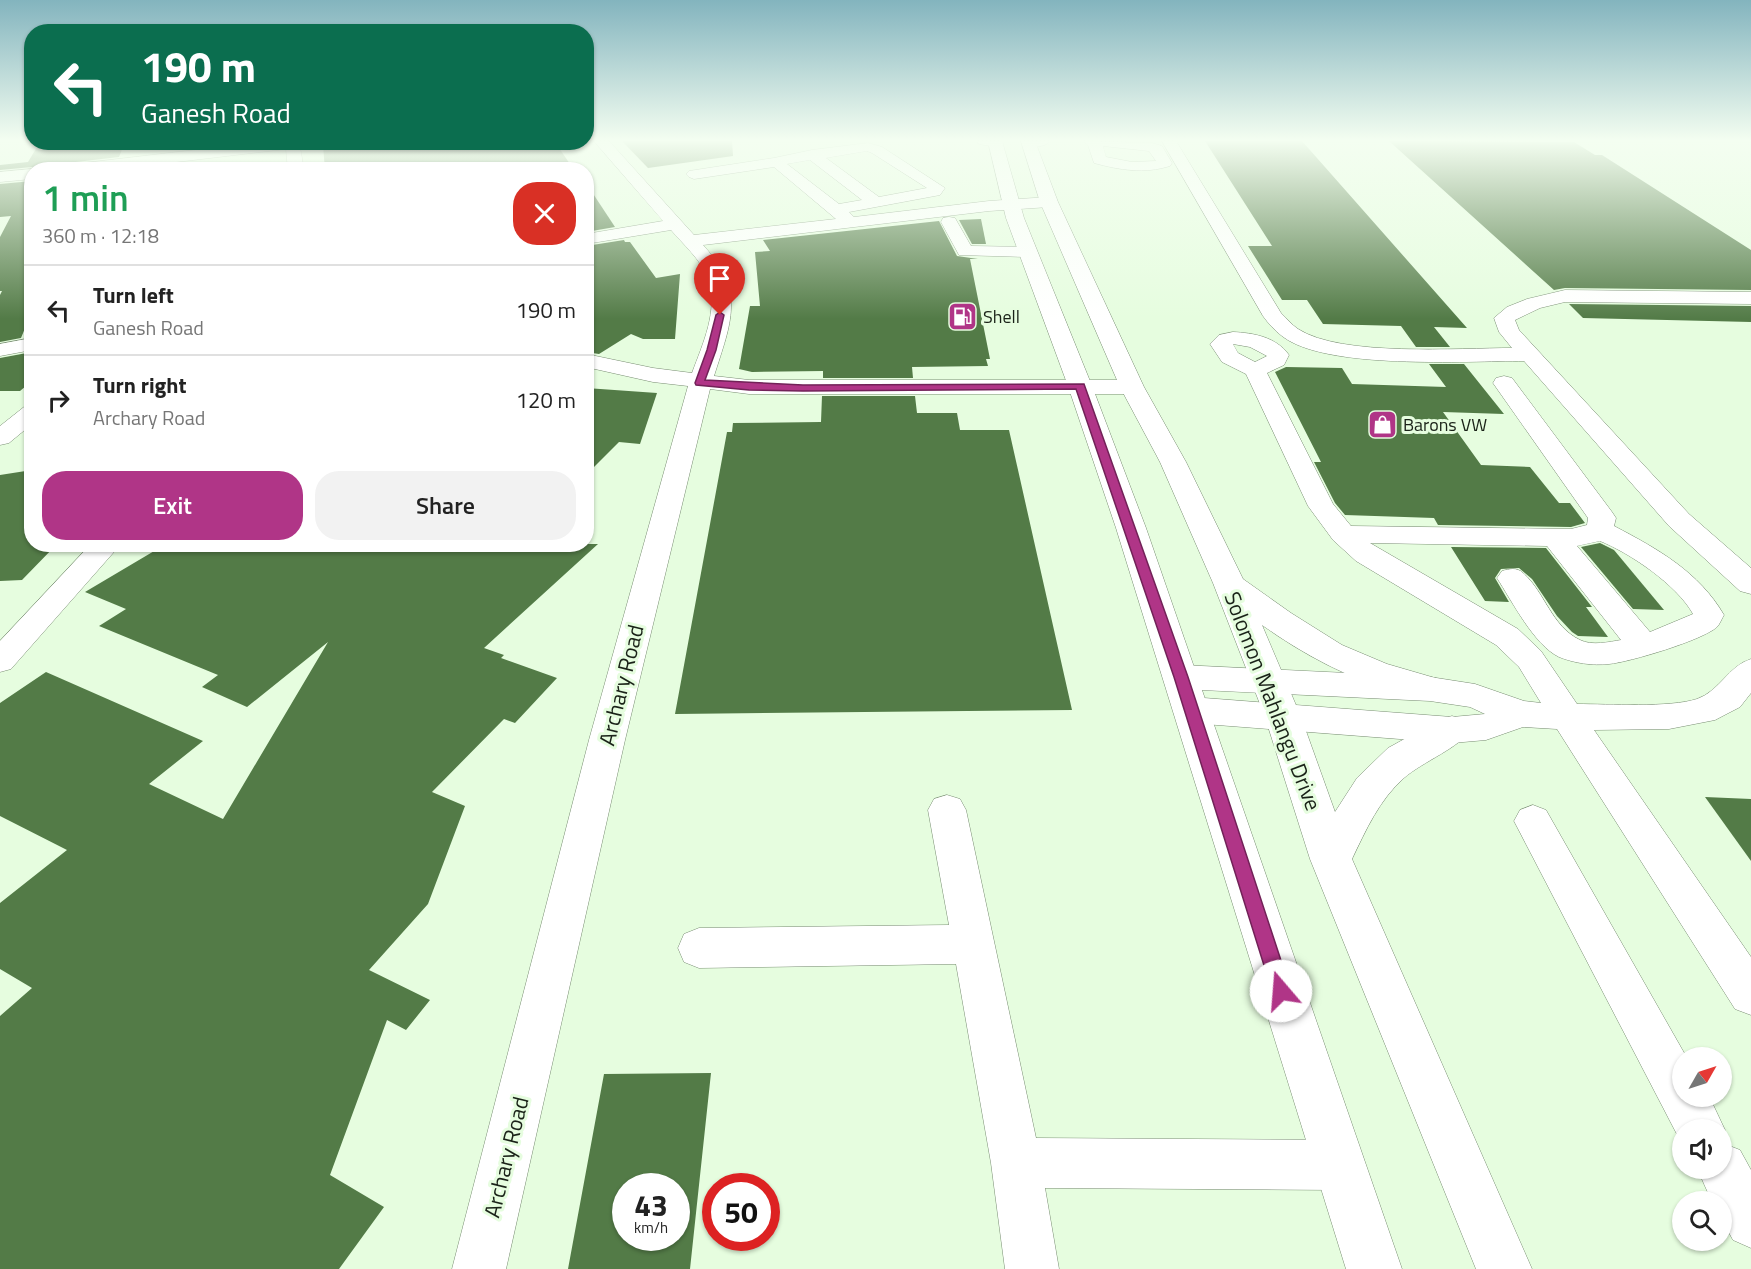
<!DOCTYPE html>
<meta charset="utf-8">
<style>
body{margin:0;font-family:"Titillium Web",sans-serif;background:#f2f2f2;color:#222;height:100vh;display:flex;flex-direction:column;font-size:22px;white-space:nowrap}
*{box-sizing:border-box;margin:0}
p{font-size:20px;color:#767676}
.icon{flex:none;width:33px;height:33px;fill:none;stroke:currentColor;stroke-width:2;stroke-linecap:round;stroke-linejoin:round}
.map{position:relative;flex:1;overflow:hidden}
.drawer{position:absolute;left:24px;top:162px;width:570px;height:390px;display:flex;flex-direction:column;background:#fff;border-radius:24px;box-shadow:0 2px 4px #0004}
.drawer>*{flex:none}
.hud{position:absolute;left:24px;top:24px;width:570px;height:126px;border-radius:24px;box-shadow:0 2px 4px #0004;background:#0b6e4f;color:#fff;overflow:hidden}
.needle{width:39px;rotate:51deg}
.fabs{position:absolute;left:1672px;top:1047px;display:grid;gap:12px}
.fabs a{display:grid;place-items:center;width:60px;height:60px;border-radius:50%;background:#fff;box-shadow:0 2px 4px #0004;font-size:30px}
.speed{position:absolute;left:612px;top:1173px;display:flex;gap:12px;font-size:30px;font-weight:700;text-align:center}
.speed>*{display:grid;place-content:center;width:78px;height:78px;border-radius:50%;background:#fff;box-shadow:0 2px 4px #0004;line-height:1}
.speed small{font-size:15px;font-weight:400}
.speed .limit{border:9px solid #d22;background:#fff;color:#111}
.pin{position:absolute;display:grid;place-items:center;width:51px;height:51px;color:#fff;margin:-62px -26px;border-radius:50% 50% 50% 0;rotate:-45deg;box-shadow:0 0 6px #0007}
.pin .icon{rotate:45deg}
.me{position:absolute;width:66px;margin:-33px;rotate:342deg;stroke-linejoin:round;filter:drop-shadow(0 0 4px #0008)}
.turn{display:flex;align-items:center;gap:21px;height:126px;padding:0 18px;font-size:27px}
.turn .icon{width:78px;height:78px;stroke-width:2.5}
.turn b{display:block;font-size:42px;line-height:51px}
.round{display:grid;place-items:center;flex:none;width:63px;height:63px;border-radius:24px;background:#f2f2f2}
.overview{display:flex;align-items:center;justify-content:space-between;height:102px;padding:0 18px}
h1{font-size:36px;font-weight:600;line-height:45px;color:#1e9e55}
.button{display:flex;gap:12px;margin-top:auto;padding:12px 18px}
.button a{flex:1;height:69px;border-radius:24px;background:#b03587;color:#fff;font-size:24px;font-weight:600;line-height:69px;text-align:center}
.button a+a{background:#f2f2f2;color:#222}
ul{padding:0;list-style:none}
li{display:flex;align-items:center;gap:18px;height:90px;padding:0 18px;border-top:2px solid #e0e0e0}
li div{flex:1}
li b{display:block;font-size:22px}
li em{font-style:normal}
.map>svg:first-child{display:block}
.building{fill:#537b47;fill-rule:evenodd}
.lines{fill:none;stroke-linecap:round;stroke-linejoin:round}
.minor-casing{stroke:#798d73;stroke-width:1}
.major-casing{stroke:#798d73;stroke-width:1}
.minor{fill:#fff;fill-rule:evenodd}
.major{fill:#fff;fill-rule:evenodd}
.route{fill:#b03587;stroke:#722258;stroke-width:1.5}
.labels{text-anchor:middle;stroke-width:6;stroke-linejoin:round;paint-order:stroke}
.far-poi-label{font-size:18px;fill:#1a2218;stroke:#e6fddf;text-anchor:start}
.street-label{font-size:22px;fill:#1a2218;stroke:#e6fddf}
</style>
<div class="map">
<svg width="1751" height="1269" viewBox="0 0 1751 1269">
<rect width="100%" height="100%" fill="#e6fddf"/>
<g class="building">
<path d="M622 141H732L733 156 648 168Z"/>
<path d="M1205 141H1302L1467 328 1434 327 1450 347H1416L1401 326 1323 324 1307 300H1282L1248 246H1272Z"/>
<path d="M1389 141 1574 142 1595 155H1602L1751 250V290L1565 288 1554 290Z"/>
<path d="M40 142H125L119 157 67 163 58 170H34L32 167 0 170V165L28 162Z"/>
<path d="M342 142H555L574 170H325L323 145Z"/>
<path d="M32 181V311L21 338 0 342V295L2 291H0V237L11 216 0 217V184Z"/>
<path d="M586 183 615 227 586 232Z"/>
<path d="M981 219 986 244H972L959 220Z"/>
<path d="M939 221 957 256 978 259H970L990 359H986L988 366 912 367 913 378H823V371L752 372 739 369 750 306H760L755 252 770 251 763 240Z"/>
<path d="M624 240 625 242H630L656 278 680 274 675 339H643L631 334 599 354 586 352V246Z"/>
<path d="M1569 304 1751 306V322L1583 318Z"/>
<path d="M32 352V381L20 391H0V358Z"/>
<path d="M1429 364H1464L1504 414 1443 412 1481 465 1530 467 1559 503H1570L1585 523 1571 527 1438 525 1434 518 1345 515 1335 503 1314 462H1321L1275 372 1286 367 1342 368 1352 384 1446 387Z"/>
<path d="M586 388 657 393 640 444 619 442 586 475Z"/>
<path d="M822 396H915L917 413H957L960 430H1009L1072 710 675 714 727 432H732L733 423 821 422Z"/>
<path d="M32 470V544H57L22 580 0 581V475Z"/>
<path d="M1600 543 1614 550 1664 610 1633 609 1581 547Z"/>
<path d="M166 544H598L484 648 504 655 501 658 557 678 515 723 504 719 432 792 465 806 428 904 369 970 430 1000 406 1030 387 1020 330 1175 384 1207 339 1269H0V1016L32 988 0 969V903L67 850 0 816V703L46 672 203 741 149 784 223 819 328 642 247 707 202 687 218 675 99 626 126 609 85 592Z"/>
<path d="M1451 547 1546 548 1592 607H1586L1608 637 1578 636 1572 632 1557 616 1532 579 1519 568 1501 569 1495 578 1509 602 1485 601Z"/>
<path d="M1705 797 1751 799V861Z"/>
<path d="M711 1073 690 1269H568L604 1074ZM626 1186H676V1238H626Z"/>
</g>
<g class="lines">
<defs>
<g id="minor">
<path d="M594 141H609L694 235 836 219 774 167 694 179 689 177 686 174 689 171 774 158 812 150 868 143 882 147 945 188 940 195 849 212 854 217 989 201 1049 197 1057 202 1049 207 989 211 703 245C746 292 731 322 714 376L749 380H1132L1140 382 1143 387 1140 392 1132 394H749L710 389 625 740 506 1269H452L589 740 688 386 653 382 586 367V354L653 368 692 373C703 343 719 310 708 278 701 260 683 244 671 230L586 244V234L663 221ZM867 151 872 153 927 188 879 197 826 158ZM810 160 862 200 839 204 787 164Z"/>
<path d="M977 141H1002L1003 143 996 147 979 144Z"/>
<path d="M1022 141H1050C1045 148 1031 147 1023 145Z"/>
<path d="M1083 141 1152 143 1162 146 1172 163 1170 166C1144 174 1120 170 1094 163L1088 145ZM1103 146 1149 151 1156 161 1132 162 1106 157Z"/>
<path d="M1162 141H1176L1281 313C1286 318 1292 325 1298 329 1341 357 1459 348 1512 348L1499 332 1494 318 1507 307 1527 299 1565 290 1751 292V304L1565 302 1540 308 1515 320 1519 330 1689 514 1751 568V594L1740 591 1669 526 1524 361C1467 361 1325 370 1282 336 1275 331 1268 323 1263 316Z"/>
<path d="M264 142H312L300 147 304 170H288L286 149 109 170H60L67 165Z"/>
<path d="M32 169V179L0 182V172Z"/>
<path d="M949 217 955 218 971 246 1027 247 1033 248 1036 252 1033 256 1027 257 959 255 941 222 943 218Z"/>
<path d="M1233 332C1254 333 1276 337 1289 355L1284 365 1267 373 1333 504 1351 526 1571 529 1587 525 1588 518 1493 383 1496 378 1504 376 1512 378 1612 512 1616 518 1614 526C1658 549 1699 572 1724 615 1722 618 1720 624 1717 627 1703 640 1630 662 1609 664 1593 666 1574 663 1559 657 1534 645 1512 601 1497 578L1502 571C1509 569 1517 567 1523 573 1545 592 1551 626 1580 640 1592 646 1609 642 1621 640L1547 546 1370 543 1518 629 1541 651 1577 704C1609 704 1669 708 1697 699 1720 691 1728 666 1751 659V693L1740 707 1715 720 1669 729 1594 730 1751 957V1015L1735 1009 1557 729 1523 727 1486 740 1452 743 1191 723 1179 719 1174 710 1179 701 1191 697 1452 717 1485 714 1470 707 1430 701 1181 689 1169 685 1165 677 1169 669 1181 665 1430 677 1475 684 1524 701 1541 703 1519 667 1496 645 1356 561 1333 540 1308 506 1246 374 1222 362 1210 344 1219 335ZM1233 344 1250 347 1267 356 1255 362 1238 353ZM1600 541C1630 553 1677 585 1693 614L1650 632 1577 546Z"/>
<path d="M32 338V350L0 356V344Z"/>
<path d="M32 405V424L9 443 0 445V426L24 407Z"/>
<path d="M91 544H121L11 669 0 672V641Z"/>
<path d="M947 795 960 799 966 810 1036 1138 1339 1140 1357 1147 1364 1165 1357 1183 1339 1190 1045 1188 1059 1269H1005L991 1163 956 964 699 968 684 962 678 948 684 934 699 928 949 925 928 810 934 799Z"/>
<path d="M1533 805 1546 810 1687 1058H1683V1096H1709L1725 1130 1722 1138V1130H1683V1146L1514 821 1520 810Z"/>
<path d="M1722 1143 1740 1150 1751 1170V1248L1733 1240 1722 1220V1202H1712L1697 1168H1722Z"/>
</g>
<g id="major">
<path d="M988 141H1002L1024 218 1092 386 1146 528 1402 1269H1346L1116 528 1068 386 1006 218Z"/>
<path d="M1021 141H1035L1058 202 1144 387 1186 462 1243 579 1291 613 1342 645 1387 664 1442 680 1448 689 1442 698C1426 703 1414 697 1398 693 1348 678 1304 655 1262 625L1301 717 1335 812 1357 778 1388 748 1439 720 1452 716 1465 720 1470 730C1461 747 1422 762 1404 778 1379 800 1366 830 1352 859L1532 1269H1476L1310 859 1265 717 1213 583 1160 462 1120 387 1040 202Z"/>
</g>
</defs>
<use href="#minor" class="minor-casing"/>
<use href="#major" class="major-casing"/>
<use href="#minor" class="minor"/>
<use href="#major" class="major"/>
</g>
<linearGradient id="sky" x2="0" y2="1"><stop stop-color="#83b4be"/><stop offset="0.44" stop-color="#f4fef1"/><stop offset="1" stop-color="#f4fef1" stop-opacity="0"/></linearGradient>
<rect width="1751" height="319" fill="url(#sky)"/>
<path class="route" d="M720 312 724 315 716 350 705 380 803 385 1084 384 1188 677 1291 991 1288 998 1281 1000 1275 998 1272 991 1174 677 1076 389 803 391 749 390 696 385 695 383 707 350 716 315Z"/>
<defs>
<symbol id="fuel-square" viewBox="-11 -11 22 22"><rect x="-9" y="-9" width="18" height="18" rx="4" fill="#b03587" stroke="#e6fddf"/><path d="M-5.5-6h7V0h2V4h1.3V-2.5L3-4.5l.8-.8L6-3V5H2.5V1h-1V6h-7ZM-4.2-4.7v3.2H.2V-4.7Z" fill="#fff"/></symbol>
<symbol id="shop-square" viewBox="-11 -11 22 22"><rect x="-9" y="-9" width="18" height="18" rx="4" fill="#b03587" stroke="#e6fddf"/><path d="M-5-2.5h2.3a2.7 3.5 0 0 1 5.4 0H5L5.5 6h-11ZM-1.5-2.5h3a1.5 2.3 0 0 0-3 0Z" fill="#fff"/></symbol>
</defs>
<g fill-rule="evenodd">
<use href="#fuel-square" x="946" y="300" width="33" height="33"/>
<use href="#shop-square" x="1366" y="408" width="33" height="33"/>
</g>
<g class="labels">
<g class="far-poi-label">
<text x="983" y="323">Shell</text>
<text x="1403" y="431">Barons VW</text>
</g>
<g class="street-label">
<text transform="translate(621 685) rotate(-76)" y="8">Archary Road</text>
<text transform="translate(1273 701) rotate(69)" y="8">Solomon Mahlangu Drive</text>
<text transform="translate(506 1157) rotate(-76)" y="8">Archary Road</text>
</g>
</g>
</svg>
<div class="fabs">
<a><svg class="needle" viewBox="-14 -14 28 28"><path d="M0-13l5 13h-10z" fill="#e53935"/><path d="M0 13l5-13h-10z" fill="#767676"/></svg></a>
<a><svg class="icon" aria-label="sound" viewBox="0 0 24 24"><path d="M4 9h4l5-4v14l-5-4H4zM17 9q2 3 0 6"/></svg></a>
<a><svg class="icon" aria-label="search" viewBox="0 0 24 24"><circle cx="10" cy="10" r="6"/><path d="M15 15l6 6"/></svg></a>
</div>
<div class="speed"><div>43<small>km/h</small></div><div class="limit">50</div></div>
<div class="pin" style="left:720px;top:315px;background:#d93025"><svg class="icon" aria-label="arrive" viewBox="0 0 24 24"><path d="M6 21V4h12l-3 4 3 4H6"/></svg></div>
<svg class="me" style="left:1281px;top:991px" viewBox="-20 -20 40 40"><circle r="19" fill="#fff"/><path d="M0-13L10 11 0 6-10 11z" fill="#b03587"/></svg>
<div class="hud">
<div class="turn"><svg class="icon" aria-label="left" viewBox="0 0 24 24"><path d="M17 20v-9H6M10 6l-5 5 5 5"/></svg><div><b>190 m</b>Ganesh Road</div></div>
</div>
<section class="drawer">
<div class="overview"><div><h1>1 min</h1><p>360 m · 12:18</p></div><a class="round" style="background:#d93025;color:#fff"><svg class="icon" aria-label="close" viewBox="0 0 24 24"><path d="M6 6l12 12M18 6L6 18"/></svg></a></div>
<ul>
<li><svg class="icon" aria-label="left" viewBox="0 0 24 24"><path d="M17 20v-9H6M10 6l-5 5 5 5"/></svg><div><b>Turn left</b><p>Ganesh Road</p></div><em>190 m</em></li>
<li><svg class="icon" aria-label="right" viewBox="0 0 24 24"><path d="M7 20v-9h11M14 6l5 5-5 5"/></svg><div><b>Turn right</b><p>Archary Road</p></div><em>120 m</em></li>
</ul>
<div class="button"><a>Exit</a><a>Share</a></div>
</section>
</div>
